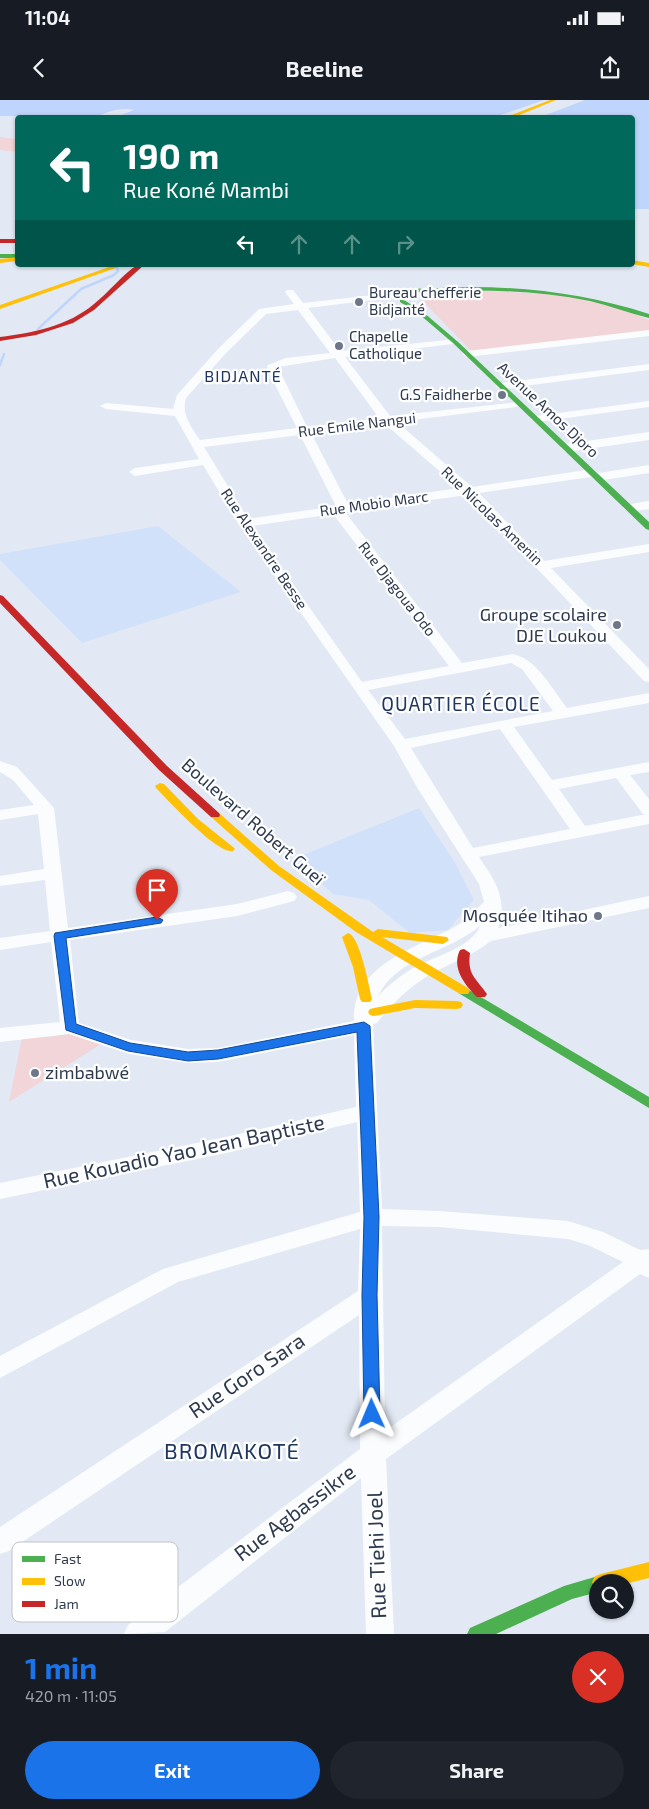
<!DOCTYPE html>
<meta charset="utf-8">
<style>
body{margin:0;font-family:"Exo 2",sans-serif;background:#20242c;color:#f1f3f6;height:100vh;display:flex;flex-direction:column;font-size:19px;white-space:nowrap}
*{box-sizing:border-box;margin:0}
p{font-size:16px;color:#9ea1a6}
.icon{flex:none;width:28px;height:28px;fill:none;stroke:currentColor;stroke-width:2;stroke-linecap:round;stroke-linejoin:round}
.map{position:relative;height:1534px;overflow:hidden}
.side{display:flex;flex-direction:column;background:#171b24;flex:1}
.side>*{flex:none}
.hud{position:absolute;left:15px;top:15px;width:620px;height:152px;border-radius:5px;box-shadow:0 1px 4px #0004;background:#00695c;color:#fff;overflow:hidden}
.tools{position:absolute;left:589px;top:1474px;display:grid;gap:10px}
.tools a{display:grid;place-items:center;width:45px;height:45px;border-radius:50%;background:#171b24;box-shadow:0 1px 4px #0004;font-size:25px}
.pin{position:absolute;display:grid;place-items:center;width:42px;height:42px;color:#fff;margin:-51px -21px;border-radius:50% 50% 50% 0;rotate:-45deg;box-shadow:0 0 5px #0007}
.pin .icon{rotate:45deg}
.me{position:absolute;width:55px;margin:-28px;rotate:359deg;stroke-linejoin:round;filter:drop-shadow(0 0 4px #0008)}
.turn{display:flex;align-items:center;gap:18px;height:105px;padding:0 25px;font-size:22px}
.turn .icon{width:65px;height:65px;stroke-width:2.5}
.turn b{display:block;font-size:35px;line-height:42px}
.lanes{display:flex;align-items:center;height:48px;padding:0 25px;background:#0003;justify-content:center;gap:25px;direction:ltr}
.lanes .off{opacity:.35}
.round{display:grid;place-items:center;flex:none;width:52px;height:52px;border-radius:26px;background:#20242c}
.head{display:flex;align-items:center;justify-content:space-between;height:85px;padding:0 25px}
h1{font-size:30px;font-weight:700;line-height:38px;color:#1a73e8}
.primary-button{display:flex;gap:10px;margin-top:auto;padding:10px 25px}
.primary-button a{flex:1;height:58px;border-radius:30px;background:#1a73e8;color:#fff;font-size:20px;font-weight:700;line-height:58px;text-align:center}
.primary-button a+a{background:#20242c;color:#f1f3f6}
.status{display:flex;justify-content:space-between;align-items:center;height:35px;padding:0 25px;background:#171b24;direction:ltr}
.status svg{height:14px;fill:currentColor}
header{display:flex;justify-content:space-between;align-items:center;height:65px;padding:0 25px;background:#171b24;font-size:22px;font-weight:700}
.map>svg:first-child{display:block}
.built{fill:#d2e1fa}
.green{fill:#f1d5d8}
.water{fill:#c0d5fb}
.pier{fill:#e2e9f4}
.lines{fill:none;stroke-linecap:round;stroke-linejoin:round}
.stream-far1{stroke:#c0d5fb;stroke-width:2}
.stream{stroke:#c0d5fb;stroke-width:2.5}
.street{fill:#fbfcfd;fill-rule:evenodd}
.fast{fill:#4caf50;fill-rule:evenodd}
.slow{fill:#ffc107;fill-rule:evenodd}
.jam{fill:#c62828;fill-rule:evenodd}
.route{fill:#1a73e8;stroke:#114b97}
.poi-dot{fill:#6d7789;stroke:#fff;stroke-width:2}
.labels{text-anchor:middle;stroke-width:4.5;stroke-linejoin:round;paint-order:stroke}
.far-poi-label{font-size:15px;fill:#2e3a4f;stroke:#fff;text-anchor:start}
.far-street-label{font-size:15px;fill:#2e3a4f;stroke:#fff}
.far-neighbourhood-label{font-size:16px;letter-spacing:1px;fill:#1f3661;stroke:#fff}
.poi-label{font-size:18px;fill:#2e3a4f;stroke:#fff;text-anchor:end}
.street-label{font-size:18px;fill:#2e3a4f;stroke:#fff}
.neighbourhood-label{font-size:19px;letter-spacing:1px;fill:#1f3661;stroke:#fff}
.near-street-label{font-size:21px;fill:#2e3a4f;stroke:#fff}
.near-neighbourhood-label{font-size:22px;letter-spacing:1px;fill:#1f3661;stroke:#fff}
.key{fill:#fff;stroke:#c0c4ca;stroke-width:1}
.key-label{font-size:14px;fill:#2e3a4f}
</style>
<div class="status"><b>11:04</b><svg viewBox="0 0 49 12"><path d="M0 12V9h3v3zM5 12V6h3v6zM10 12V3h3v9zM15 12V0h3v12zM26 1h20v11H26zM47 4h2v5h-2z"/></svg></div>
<header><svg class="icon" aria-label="back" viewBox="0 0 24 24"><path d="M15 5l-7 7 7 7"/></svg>Beeline<svg class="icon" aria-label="share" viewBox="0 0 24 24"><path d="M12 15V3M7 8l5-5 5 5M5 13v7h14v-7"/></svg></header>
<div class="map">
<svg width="649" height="1534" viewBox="0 0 649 1534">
<rect width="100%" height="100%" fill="#e2e9f4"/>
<g class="built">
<path d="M158 426 241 492 82 543 0 460V454Z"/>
<path d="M419 708 454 761 474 800 448 830 410 833 369 800 333 794 293 759Z"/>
</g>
<g class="green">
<path d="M0 37 17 39V52L0 50Z"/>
<path d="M451 189 568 195 621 208 649 220V231L472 252 423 201 430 192Z"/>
<path d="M25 933 48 937 69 934 101 944 9 1002 22 937Z"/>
</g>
<path class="water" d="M0 0H649V109H633L632 18 124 17 121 15 134 10C122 7 108 11 97 17L0 16Z"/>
<path class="pier" d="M544 0H585L538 18 495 17Z"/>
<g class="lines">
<path class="stream-far1" d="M116 165 117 168"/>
<g class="stream">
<path d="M38 229 81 189 114 175 118 171 117 167"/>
<path d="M0 265 4 254"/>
</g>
<g class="street">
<path d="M287 190H293L303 203 392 193 394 195 389 198 308 208 340 251 457 239V243L453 244 345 257 390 316 520 302 522 304 516 307 397 322 472 387 593 369 599 373 649 365V373L597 381 591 377 479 393 544 461 649 444V452L551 468 649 569V582L644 581 467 395 345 412 462 563 513 554C538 560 552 589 567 608L649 593V603L514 627 552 680 649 662V672L630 675 649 699V724L479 757C494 779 509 800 498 828L649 796V808L491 841C471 857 447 864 426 877 407 889 391 905 377 923L373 924 382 1109 439 1111 568 1121 603 1132 640 1150 649 1149V1178L640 1174 386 1359 394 1534H366L361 1378 165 1532 124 1534 128 1525 360 1349 359 1215 9 1451 0 1454V1427L358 1191 360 1129 178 1182 0 1278V1256L163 1169 360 1112 357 1022 226 1053 0 1099V1083L226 1037 356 1007 354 935 218 962 188 963 129 954 69 934 0 942V928L60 922 51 842 0 850V838L50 831 45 780 0 786V776L44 769 38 714 0 720V710L34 705 13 680 0 672V661L17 667 54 708 68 828 237 804 288 791 294 793 297 797 294 801 237 816 70 840 79 923 131 940 188 949 218 948 354 921C352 863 418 848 458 825 468 819 475 810 484 802L479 784 418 689 394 646 238 423 203 365 135 376 129 372 135 368 199 359 175 316 106 309 100 306 106 303 173 309 177 295 218 249 259 209 294 204 285 192ZM298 210 330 253 286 258 268 265 267 269 297 328 200 340C191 327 181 314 186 298L226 253 266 214ZM335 258 379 318 307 327 278 267ZM385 324 459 388 348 404 311 333ZM300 335 336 406 248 419 204 347ZM333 414 449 566 362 582 252 426ZM511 563 522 569 553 611 405 639 368 590ZM500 629 570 729 473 748 411 648ZM616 678 643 714H647L585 726 559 689ZM480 826C471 848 435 856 415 867 401 875 389 885 378 896 398 856 448 853 480 826ZM382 1126 439 1127 568 1139 588 1145 623 1162 385 1331Z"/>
<path d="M649 230V236L467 257 462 254 467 251Z"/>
<path d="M649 264V270L501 289 495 286 501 283Z"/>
<path d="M649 301V307L536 322 530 319 536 316Z"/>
<path d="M649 332V340L566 352 560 348 566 344Z"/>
<path d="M649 401V409L629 412 623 408 625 405Z"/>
</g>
<g class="fast">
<rect x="0" y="154" width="18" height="4"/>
<path d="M470 187C531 187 590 195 649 214V218C629 213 610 206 590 201 530 189 469 189 408 193L405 191 408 189Z"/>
<path d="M400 200H404L423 212 457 241 649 422V430L646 429 453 243 419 214 400 202Z"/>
<path d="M464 887 649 997V1008L460 894 458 891 460 888Z"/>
<path d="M598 1476 604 1478 606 1482H598V1492L572 1499 496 1534H467L470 1528 564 1486Z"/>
</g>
<g class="slow">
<path d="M550 0H556L512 18H504Z"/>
<path d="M18 157V161L0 163V159Z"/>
<path d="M632 160 649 163V167L632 164Z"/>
<path d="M115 165H124L0 209V205Z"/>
<path d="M160 683 164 684 198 719 233 747 235 749 233 751C218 755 168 700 156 688L155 686Z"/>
<path d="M215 712 219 713 279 766 373 832 378 829 447 837 449 840 443 844 382 837 468 888 470 891 468 894H460L356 832 271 770 211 717 210 715 211 713Z"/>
<path d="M348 833C360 836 369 886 372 899L370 902H362L360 899 353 867 342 837Z"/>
<path d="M415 900 457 901 461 902 463 905 461 908 457 909 415 908 374 916 370 915 368 912 370 909 374 908Z"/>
<path d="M649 1462V1478L625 1484V1482H598V1489L595 1488 592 1482 595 1476 601 1474Z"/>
</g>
<g class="jam">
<rect x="0" y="139" width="18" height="4"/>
<path d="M137 165H144L94 210 73 223 36 235 0 241V237C33 233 68 226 94 204 109 192 121 176 137 165Z"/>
<path d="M0 495 3 496 167 666 219 713 220 715 219 717H211L159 670 0 503Z"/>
<path d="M464 849 470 853C467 875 476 878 487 894L485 897H477C465 885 451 868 460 850Z"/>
</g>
</g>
<path class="route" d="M157 817 163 820 161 823 66 838 76 924 130 943 188 952 218 950 364 922 370 926 379 1117 377 1195 380 1314 378 1319 372 1321 366 1319 364 1314 362 1195 364 1117 357 932 218 959 188 961 128 951 66 930 54 836 55 833Z"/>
<g class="poi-dot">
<circle cx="359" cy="202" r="5"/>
<circle cx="339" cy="246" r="5"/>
<circle cx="502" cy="295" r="5"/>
<circle cx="617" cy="525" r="5"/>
<circle cx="598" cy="816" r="5"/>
<circle cx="35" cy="973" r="5"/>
</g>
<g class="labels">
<g class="far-poi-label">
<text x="369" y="198">Bureau chefferie<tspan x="369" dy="17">Bidjanté</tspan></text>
<text x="349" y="242">Chapelle<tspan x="349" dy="17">Catholique</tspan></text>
<text x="492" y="300" text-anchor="end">G.S Faidherbe</text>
</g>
<g class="far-street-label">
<text transform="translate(548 310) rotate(43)" y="5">Avenue Amos Djoro</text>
<text transform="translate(357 325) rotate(-7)" y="5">Rue Emile Nangui</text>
<text transform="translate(374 404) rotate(-8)" y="5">Rue Mobio Marc</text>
<text transform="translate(492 416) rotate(44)" y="5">Rue Nicolas Amenin</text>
<text transform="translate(264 449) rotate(56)" y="5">Rue Alexandre Besse</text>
<text transform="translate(397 489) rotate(52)" y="5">Rue Djagoua Odo</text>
</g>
<g class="far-neighbourhood-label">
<text x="243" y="282">BIDJANTÉ</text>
</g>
<g class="poi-label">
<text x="607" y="521">Groupe scolaire<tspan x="607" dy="21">DJE Loukou</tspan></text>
<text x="588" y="822">Mosquée Itihao</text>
<text x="45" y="979" text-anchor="start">zimbabwé</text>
</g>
<g class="street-label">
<text transform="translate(253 722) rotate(41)" y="6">Boulevard Robert Gueï</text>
</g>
<g class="neighbourhood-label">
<text x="461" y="611">QUARTIER ÉCOLE</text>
</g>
<g class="near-street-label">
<text transform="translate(184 1052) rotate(-12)" y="7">Rue Kouadio Yao Jean Baptiste</text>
<text transform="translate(247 1276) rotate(-34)" y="7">Rue Goro Sara</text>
<text transform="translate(295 1413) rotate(-37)" y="7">Rue Agbassikre</text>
<text transform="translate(377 1455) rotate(-92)" y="7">Rue Tiehi Joel</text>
</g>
<g class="near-neighbourhood-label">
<text x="232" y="1359">BROMAKOTÉ</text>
</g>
</g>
<rect x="12" y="1442" width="166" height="80" rx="8" class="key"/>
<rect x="22" y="1456" width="23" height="6" fill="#4caf50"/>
<rect x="22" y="1478" width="23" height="7" fill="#ffc107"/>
<rect x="22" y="1501" width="23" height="6" fill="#c62828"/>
<g class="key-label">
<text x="54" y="1464">Fast</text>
<text x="54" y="1486">Slow</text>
<text x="54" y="1509">Jam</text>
</g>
</svg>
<div class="tools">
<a><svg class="icon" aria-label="search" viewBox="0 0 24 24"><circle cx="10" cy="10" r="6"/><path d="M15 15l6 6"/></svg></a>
</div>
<div class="pin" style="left:157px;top:820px;background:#d93025"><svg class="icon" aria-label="arrive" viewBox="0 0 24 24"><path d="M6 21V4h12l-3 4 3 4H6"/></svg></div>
<svg class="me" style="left:372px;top:1314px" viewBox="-20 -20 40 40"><path d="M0-17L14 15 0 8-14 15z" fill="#1a73e8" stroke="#fff" stroke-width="4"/></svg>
<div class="hud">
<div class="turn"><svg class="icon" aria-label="left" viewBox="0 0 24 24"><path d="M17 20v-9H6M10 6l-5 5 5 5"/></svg><div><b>190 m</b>Rue Koné Mambi</div></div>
<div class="lanes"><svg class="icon" aria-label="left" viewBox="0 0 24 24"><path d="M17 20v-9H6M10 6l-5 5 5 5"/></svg><svg class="icon off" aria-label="ahead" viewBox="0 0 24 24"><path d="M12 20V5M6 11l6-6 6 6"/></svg><svg class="icon off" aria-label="ahead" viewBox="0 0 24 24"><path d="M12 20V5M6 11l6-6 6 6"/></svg><svg class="icon off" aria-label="right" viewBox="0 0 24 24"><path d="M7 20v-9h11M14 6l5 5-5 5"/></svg></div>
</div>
</div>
<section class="side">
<div class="head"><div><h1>1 min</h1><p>420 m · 11:05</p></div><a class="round" style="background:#d93025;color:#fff"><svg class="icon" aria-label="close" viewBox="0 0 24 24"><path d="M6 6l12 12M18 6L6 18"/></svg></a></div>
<div class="primary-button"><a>Exit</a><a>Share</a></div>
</section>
